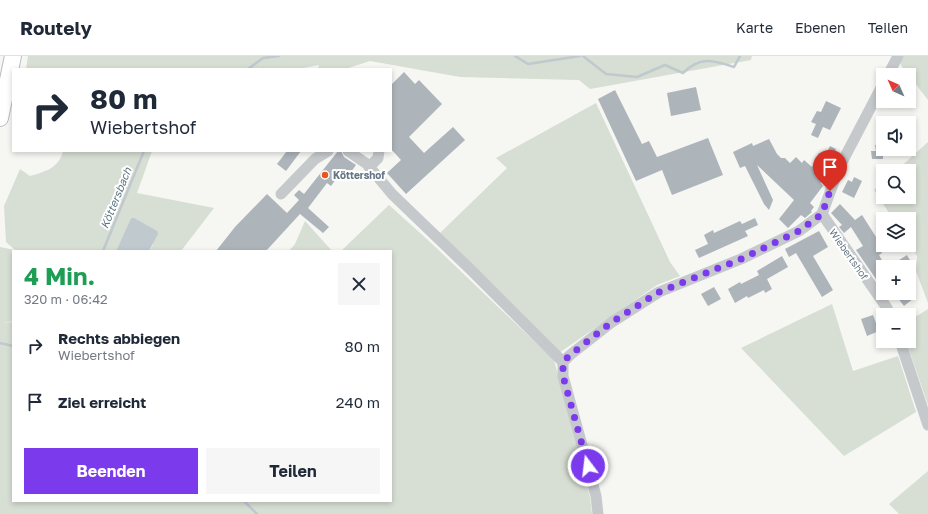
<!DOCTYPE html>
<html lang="de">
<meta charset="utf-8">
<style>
body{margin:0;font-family:"Golos Text",sans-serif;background:#f6f6f7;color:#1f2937;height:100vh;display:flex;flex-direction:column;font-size:15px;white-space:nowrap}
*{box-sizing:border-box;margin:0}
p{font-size:13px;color:#747a83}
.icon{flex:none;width:22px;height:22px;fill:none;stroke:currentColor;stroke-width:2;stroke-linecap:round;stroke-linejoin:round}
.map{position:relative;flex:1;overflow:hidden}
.panel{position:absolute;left:12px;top:194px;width:380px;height:252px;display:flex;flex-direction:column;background:#fff;border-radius:0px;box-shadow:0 2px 6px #0003}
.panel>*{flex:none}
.top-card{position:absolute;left:12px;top:12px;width:380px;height:84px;border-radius:0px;box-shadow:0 2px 6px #0003;background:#fff;color:#1f2937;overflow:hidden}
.needle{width:26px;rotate:315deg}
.buttons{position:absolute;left:876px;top:12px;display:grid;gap:8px}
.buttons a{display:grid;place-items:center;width:40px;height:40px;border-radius:0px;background:#fff;box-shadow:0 2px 6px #0003;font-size:20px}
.pin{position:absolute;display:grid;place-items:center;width:34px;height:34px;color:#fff;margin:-41px -17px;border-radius:50% 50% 50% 0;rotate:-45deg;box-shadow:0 0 4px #0007}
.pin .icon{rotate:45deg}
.me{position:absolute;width:44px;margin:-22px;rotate:345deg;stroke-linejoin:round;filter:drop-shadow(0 0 3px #0008)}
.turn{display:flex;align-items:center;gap:14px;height:84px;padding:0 12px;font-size:18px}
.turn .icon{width:52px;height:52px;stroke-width:2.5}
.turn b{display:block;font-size:28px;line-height:34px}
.round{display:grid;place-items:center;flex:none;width:42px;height:42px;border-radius:0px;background:#f6f6f7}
.summary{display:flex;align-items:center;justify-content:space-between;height:68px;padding:0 12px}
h1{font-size:24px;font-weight:700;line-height:30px;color:#1e9e55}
.action{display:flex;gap:8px;margin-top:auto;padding:8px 12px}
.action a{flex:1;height:46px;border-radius:0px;background:#7c3aed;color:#fff;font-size:16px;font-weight:700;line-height:46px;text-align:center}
.action a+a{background:#f6f6f7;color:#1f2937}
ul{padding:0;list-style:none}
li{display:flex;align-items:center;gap:12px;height:56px;padding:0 12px}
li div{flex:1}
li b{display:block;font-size:15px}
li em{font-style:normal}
header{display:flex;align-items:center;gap:24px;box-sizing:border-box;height:56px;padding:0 20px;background:#fff;border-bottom:1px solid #e0e1e3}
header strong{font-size:19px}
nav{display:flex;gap:22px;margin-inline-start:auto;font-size:14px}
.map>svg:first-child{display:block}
.green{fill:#d7ded3}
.water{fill:#bfc9ce}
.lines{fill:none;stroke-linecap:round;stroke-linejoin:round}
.stream{stroke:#bfc9ce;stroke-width:2.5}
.building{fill:#adb4ba}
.highway-casing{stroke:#b8bbbe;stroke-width:18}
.minor{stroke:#c6c9cc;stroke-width:11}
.highway{stroke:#fff;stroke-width:16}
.route{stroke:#7c3aed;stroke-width:7;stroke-dasharray:0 12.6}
.poi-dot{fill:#ea551f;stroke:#fff;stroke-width:1.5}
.labels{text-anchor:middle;stroke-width:4;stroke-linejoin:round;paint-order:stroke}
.poi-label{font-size:10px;font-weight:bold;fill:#647585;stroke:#fff;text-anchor:start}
.street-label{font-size:10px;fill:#647585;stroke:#fff}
.water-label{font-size:11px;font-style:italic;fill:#5f7782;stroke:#fff}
</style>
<header>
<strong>Routely</strong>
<nav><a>Karte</a><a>Ebenen</a><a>Teilen</a></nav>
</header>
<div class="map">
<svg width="928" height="458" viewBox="0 0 928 458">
<rect width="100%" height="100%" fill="#f6f6f3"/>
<g class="green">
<path d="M28 0H752L751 4 590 33 579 24 460 21 370 5 345 13H318L319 9 298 13H26Z"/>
<path d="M897 0H928V44L901 9Z"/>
<path d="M596 47 670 206 680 220 657 229 559 297 440 177 507 112 496 102Z"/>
<path d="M928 86V247L916 215 917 200 909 188V163H893L874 134 883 126V141H909V115H896Z"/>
<path d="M63 95H152L137 137 214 152 181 195H149L153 189 131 162 116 195H13V265L3 267 13 266V445H391V195H341L389 149 430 186 554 304 590 441 592 458H0V191L15 194 6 186 4 150 20 113 30 120C45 116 59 112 63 95Z"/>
<path d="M305 165 332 195H289L295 188Z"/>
<path d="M832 248 853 315 898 300 916 356 844 400 741 292Z"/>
<path d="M928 253V349L906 285H909V265Z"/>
<path d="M928 415V458H899L889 448Z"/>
</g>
<path class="water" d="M131 162H134L157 175 158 178 149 195H116Z"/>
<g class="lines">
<g class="stream">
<path d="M515 0 528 8 580 0"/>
<path d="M583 0 606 18 637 21 665 9 683 17C700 0 713 4 734 11L740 0"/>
<path d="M248 13 263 2 279 0"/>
<path d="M103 195 144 95"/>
<path d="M0 287 13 290"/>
<path d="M244 445 257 458"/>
</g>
</g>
<g class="building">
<path d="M404 16 415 28 419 24 442 48 409 81 424 97 453 71 465 84 406 138 387 117 401 104 391 93V29Z"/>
<path d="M696 31 701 54 671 60 667 37Z"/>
<path d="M615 34 642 88 649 85 657 101 708 82 723 119 672 139 662 114 636 125 598 43Z"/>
<path d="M826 45 841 52 830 74 823 71 818 82 811 79 816 68 811 66 817 55 821 56Z"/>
<path d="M769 83 777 98 781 102H785L790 107 796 101 802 107 804 104 812 111 819 97 825 100 830 90 836 93 821 127 819 125 823 130 810 147 814 151 811 155 812 156 805 162 801 159 788 172 779 163 794 144 757 109 773 144 769 154 764 148 745 110 740 112 733 96 752 87 753 90Z"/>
<path d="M883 88V103H872L871 95H876L875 89Z"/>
<path d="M287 95H301L286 115 277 108Z"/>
<path d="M338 95H341L344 101 356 109 348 120 342 115 331 130 327 127 308 152 329 171 323 177 300 158 266 195H216L235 171 267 138 287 157 299 144 294 139 299 134 304 138Z"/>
<path d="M854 121 862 125 854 142 842 136 848 124 852 126Z"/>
<path d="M840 148 855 164 862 159 878 184 876 185 882 197 879 199 883 206V223L878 226 856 194 863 190 851 171 844 177 839 171 842 169 831 157Z"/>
<path d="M755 162 758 169 745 175 748 180 699 202 695 194 708 188 704 179 713 174 714 177 740 165 742 168Z"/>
<path d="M819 175 828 191 813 200 833 234 822 241 796 197 789 201 785 193Z"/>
<path d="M907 199 911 206 903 211H899L896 206Z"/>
<path d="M782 200 788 211 767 223 772 233 765 237 764 234 748 242 747 240 735 247 728 233 740 226 741 228 759 219 757 215Z"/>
<path d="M714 231 721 243 708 250 701 238Z"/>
<path d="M902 237H911L914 242 904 250 897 241Z"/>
<path d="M873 259 879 275 867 280 861 263Z"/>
</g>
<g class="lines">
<defs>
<path id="highway" d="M0 62 13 0"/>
</defs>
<use href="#highway" class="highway-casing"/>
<g class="minor">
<path d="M888 19 898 0"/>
<path d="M348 95 367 108 392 138 471 214 563 306"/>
<path d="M369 111 378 102 379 95"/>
<path d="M281 138 315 103 328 95"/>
<path d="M822 158 887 252 890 259"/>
<path d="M900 285 928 369"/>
<path d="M598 458 596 440 563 320V306L570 299 612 266 659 236 741 203 799 175 822 158 839 112 883 28"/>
</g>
<use href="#highway" class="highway"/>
</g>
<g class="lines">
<path class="route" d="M588 410 563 320V306L570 299 612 266 659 236 741 203 799 175 822 158 830 135"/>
</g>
<circle class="poi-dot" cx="325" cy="119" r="4"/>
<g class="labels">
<g class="poi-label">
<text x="333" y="123">Köttershof</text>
</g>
<g class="street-label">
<text transform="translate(849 198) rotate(55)" y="4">Wiebertshof</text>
</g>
<g class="water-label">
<text transform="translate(116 142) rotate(-68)" y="4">Köttersbach</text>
</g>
</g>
</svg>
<div class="buttons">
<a><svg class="needle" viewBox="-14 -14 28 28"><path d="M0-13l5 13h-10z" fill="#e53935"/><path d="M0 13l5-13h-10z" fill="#747a83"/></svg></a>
<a><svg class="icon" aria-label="sound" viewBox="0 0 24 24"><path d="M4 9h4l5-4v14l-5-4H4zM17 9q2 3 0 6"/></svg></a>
<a><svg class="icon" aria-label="search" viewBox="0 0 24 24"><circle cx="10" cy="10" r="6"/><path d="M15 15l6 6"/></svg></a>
<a><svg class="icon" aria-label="layers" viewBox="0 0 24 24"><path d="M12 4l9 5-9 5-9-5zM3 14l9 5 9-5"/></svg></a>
<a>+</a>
<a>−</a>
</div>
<div class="pin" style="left:830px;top:135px;background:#d93025"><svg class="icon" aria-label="arrive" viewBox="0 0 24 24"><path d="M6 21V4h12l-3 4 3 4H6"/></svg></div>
<svg class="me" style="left:588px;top:410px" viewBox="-20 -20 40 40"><circle r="17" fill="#7c3aed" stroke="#fff" stroke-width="3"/><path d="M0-11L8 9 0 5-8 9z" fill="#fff"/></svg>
<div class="top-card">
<div class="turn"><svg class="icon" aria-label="right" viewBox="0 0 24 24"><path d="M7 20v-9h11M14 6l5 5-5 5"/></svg><div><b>80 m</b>Wiebertshof</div></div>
</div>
<section class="panel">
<div class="summary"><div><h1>4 Min.</h1><p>320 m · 06:42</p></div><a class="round"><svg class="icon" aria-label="close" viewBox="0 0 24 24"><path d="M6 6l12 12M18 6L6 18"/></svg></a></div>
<ul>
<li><svg class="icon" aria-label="right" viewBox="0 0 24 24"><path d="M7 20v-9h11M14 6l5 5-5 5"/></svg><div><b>Rechts abbiegen</b><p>Wiebertshof</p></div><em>80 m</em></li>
<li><svg class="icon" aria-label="arrive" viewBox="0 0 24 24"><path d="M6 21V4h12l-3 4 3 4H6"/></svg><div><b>Ziel erreicht</b></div><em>240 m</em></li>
</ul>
<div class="action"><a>Beenden</a><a>Teilen</a></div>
</section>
</div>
